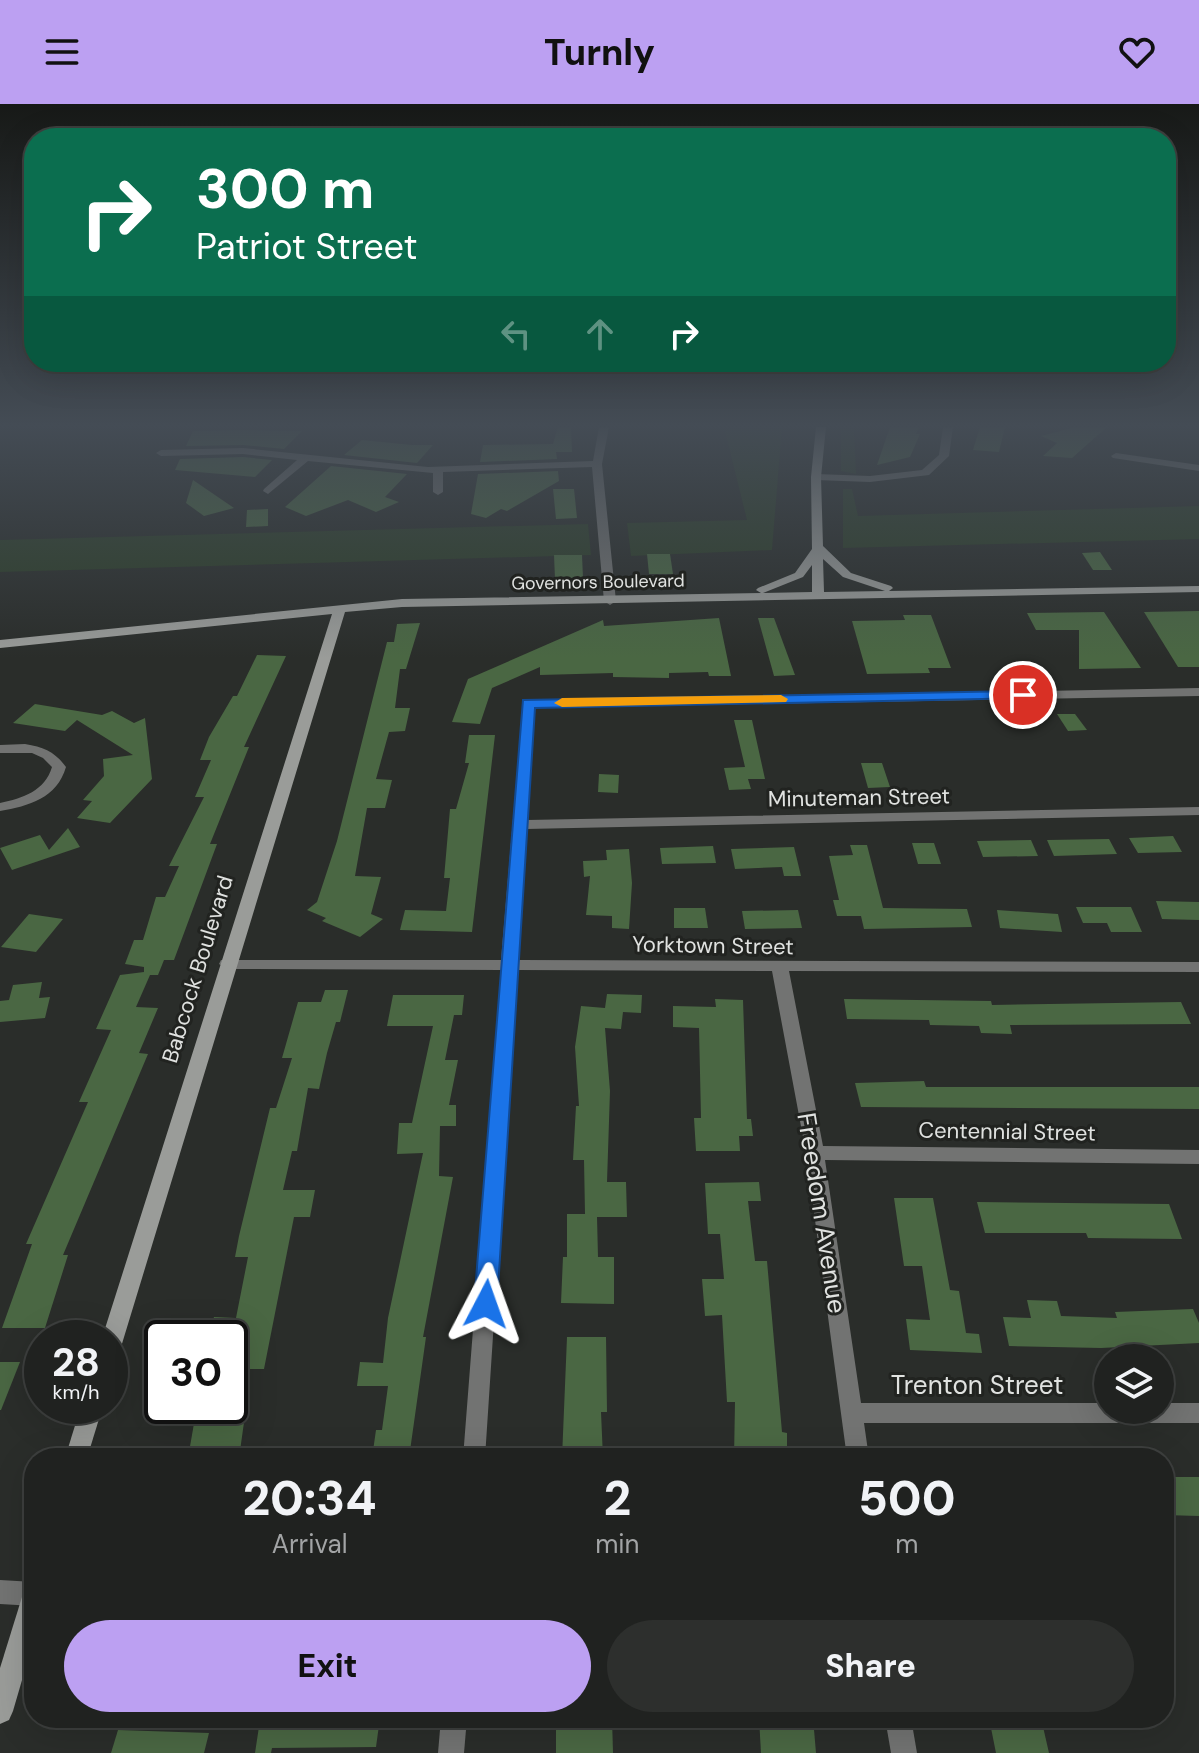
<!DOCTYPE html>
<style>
body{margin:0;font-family:"DM Sans",sans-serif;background:#2d2f2d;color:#f1f3f6;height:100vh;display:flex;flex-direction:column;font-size:30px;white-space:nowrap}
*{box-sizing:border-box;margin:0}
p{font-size:26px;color:#a2a4a5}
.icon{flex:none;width:44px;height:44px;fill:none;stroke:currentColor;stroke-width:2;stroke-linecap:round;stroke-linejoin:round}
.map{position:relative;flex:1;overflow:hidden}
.drawer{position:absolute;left:24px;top:1344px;width:1150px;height:280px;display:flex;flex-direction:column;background:#202220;border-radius:32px;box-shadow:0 8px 32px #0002,0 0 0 2px #3d3f3e}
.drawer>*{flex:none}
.guide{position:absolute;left:24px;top:24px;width:1152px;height:244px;border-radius:32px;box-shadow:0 8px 32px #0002,0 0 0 2px #3d3f3e;background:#0b6e4f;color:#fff;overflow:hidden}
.tools{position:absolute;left:1094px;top:1240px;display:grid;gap:16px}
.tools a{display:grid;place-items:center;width:80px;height:80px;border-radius:50%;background:#202220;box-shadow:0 8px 32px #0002,0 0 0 2px #3d3f3e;font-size:40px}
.speed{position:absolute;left:24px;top:1216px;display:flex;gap:16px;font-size:40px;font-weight:700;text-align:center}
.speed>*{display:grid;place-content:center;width:104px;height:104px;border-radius:50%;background:#202220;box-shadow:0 8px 32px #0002,0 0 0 2px #3d3f3e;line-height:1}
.speed small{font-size:20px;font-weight:400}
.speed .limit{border:4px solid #111;border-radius:12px;background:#fff;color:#111}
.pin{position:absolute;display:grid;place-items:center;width:68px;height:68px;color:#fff;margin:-34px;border:4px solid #fff;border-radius:50%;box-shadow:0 2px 8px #0007}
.me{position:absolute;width:88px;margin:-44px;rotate:4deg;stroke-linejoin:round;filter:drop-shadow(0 0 6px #0008)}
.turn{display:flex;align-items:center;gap:28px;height:168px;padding:0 40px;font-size:36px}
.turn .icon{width:104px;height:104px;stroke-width:2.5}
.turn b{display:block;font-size:56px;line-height:68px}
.lanes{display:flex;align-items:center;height:76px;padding:0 40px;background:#0003;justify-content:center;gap:40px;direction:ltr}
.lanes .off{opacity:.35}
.eta{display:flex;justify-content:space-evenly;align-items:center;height:136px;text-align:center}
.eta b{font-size:48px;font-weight:800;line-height:56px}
.cta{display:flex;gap:16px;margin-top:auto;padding:16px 40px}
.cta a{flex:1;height:92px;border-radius:48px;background:#bca0f2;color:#111;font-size:32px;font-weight:800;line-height:92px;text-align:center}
.cta a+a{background:#2d2f2d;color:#f1f3f6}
header{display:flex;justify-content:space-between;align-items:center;height:104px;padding:0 40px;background:#bca0f2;color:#111;font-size:36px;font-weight:800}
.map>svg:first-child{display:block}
.green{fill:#2d3e28}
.building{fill:#4a6743}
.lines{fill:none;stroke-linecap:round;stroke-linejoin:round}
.street{fill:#727372;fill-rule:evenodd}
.secondary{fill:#9a9c99;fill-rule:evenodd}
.route{fill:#1a73e8;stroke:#114b97;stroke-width:2}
.slow{fill:#f59e0b}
.labels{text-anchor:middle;stroke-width:6;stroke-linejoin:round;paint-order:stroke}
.far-street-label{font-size:18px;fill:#e0e2e0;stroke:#212320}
.street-label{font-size:22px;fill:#e0e2e0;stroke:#212320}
.near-street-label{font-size:26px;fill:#e0e2e0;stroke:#212320}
</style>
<header><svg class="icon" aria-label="menu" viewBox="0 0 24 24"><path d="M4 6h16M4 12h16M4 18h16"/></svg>Turnly<svg class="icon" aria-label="heart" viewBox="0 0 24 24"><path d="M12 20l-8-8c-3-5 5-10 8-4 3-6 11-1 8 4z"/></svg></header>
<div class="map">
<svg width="1199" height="1649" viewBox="0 0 1199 1649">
<rect width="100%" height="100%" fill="#2a2d2a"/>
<g class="green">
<path d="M731 323H782L772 446 631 452 627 419 747 416 725 327Z"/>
<path d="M841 323H854L856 370 841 367Z"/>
<path d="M843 385H852L858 412 1199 402V435L843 444Z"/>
<path d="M588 420 591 451 0 468V436Z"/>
</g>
<g class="building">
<path d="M558 323H571L572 348H556L557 355 480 358 483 341 553 340Z"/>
<path d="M890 323H919L916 330H920L910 353 877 361Z"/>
<path d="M980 323H1005L999 348 973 346Z"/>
<path d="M1075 323H1107L1072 354 1043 352 1057 339 1041 332Z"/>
<path d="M243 326 302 327 284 345 243 341 186 342 193 327Z"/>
<path d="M362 336 412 341H433L417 359 344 351Z"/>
<path d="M243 353 272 356 255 373 175 366 180 355Z"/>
<path d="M331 362 407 370 385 393 399 398 376 408 348 396 306 412 285 403Z"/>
<path d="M558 367 559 377 507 407 501 405 486 414 471 410 478 370Z"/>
<path d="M193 376 234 404 204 412 186 399Z"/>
<path d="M553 385H574L577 414 556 415Z"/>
<path d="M268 405V422L246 423 247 406Z"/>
<path d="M1100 448 1112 466H1093L1082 449Z"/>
<path d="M647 450H670L673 470H649Z"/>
<path d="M554 451H582L583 474 555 475Z"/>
<path d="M1199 507V563H1178L1144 508Z"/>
<path d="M1104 508 1141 564 1079 565V526H1036L1027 509Z"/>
<path d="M903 511H931L951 564H928L930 569 867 570 852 517 905 516Z"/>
<path d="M719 514 731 572H709L708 568 669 569V574L613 573V569L540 571V563L492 584 480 620 452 618 468 575 603 516 604 522Z"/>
<path d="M758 514H774L795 571 774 572Z"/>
<path d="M420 519 406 565H400L395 604H410L405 627 389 628 376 675 392 676 385 704H367L355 772 381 773 371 810 383 815 360 833 322 817 326 814 307 806 317 798 337 737 387 538H394L397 520Z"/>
<path d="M257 551 286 552 244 643H249L210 740H217L174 856H164L158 871H150L136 903 158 904 139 949 148 950 63 1151H68L45 1224H2L32 1140H26L88 998H79L111 926 96 925 120 871 144 868V863L125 860 134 836H143L156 793H165L179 762H169L204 693H195L211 656H200L209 633 233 592H237Z"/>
<path d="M35 600 102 611 112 607 134 619 145 614 152 675 110 719 77 714 92 697 83 696 104 672 103 655 133 651 77 616 65 627 13 619Z"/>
<path d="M1057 610H1075L1087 626 1068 627Z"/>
<path d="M734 616H752L765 675H748L751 685 729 686 724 664 745 663Z"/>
<path d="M469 631H495L472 828 400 826 405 806 446 807 450 774H444L450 705H456L469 659H465Z"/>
<path d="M861 659H882L890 683 868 684Z"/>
<path d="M599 670 619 671 618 689 598 688Z"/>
<path d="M68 724 80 743 12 766 0 744 40 731 49 746Z"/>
<path d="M1173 732 1182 748 1138 749 1129 734Z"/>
<path d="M1109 735 1117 750 1054 752 1047 736Z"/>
<path d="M1031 736 1038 752 983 753 977 737Z"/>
<path d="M912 739H934L941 760H918Z"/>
<path d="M850 741H867L883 804 967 805 972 823 864 825 861 812H837L833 796H839L829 752 853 751Z"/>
<path d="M713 742 716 759 662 760 660 744Z"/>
<path d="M794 743 801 772H784L782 763 735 765 731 745Z"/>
<path d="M629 745 632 779 629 825 612 824V812L586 811 590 772 584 773 583 757 607 756 606 746Z"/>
<path d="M1156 797 1199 798V816L1162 815Z"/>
<path d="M1076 803H1131L1142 828H1111L1107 819H1083Z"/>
<path d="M674 804H705L708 824H674Z"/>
<path d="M798 806 802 824 745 825 742 807Z"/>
<path d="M997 806 1058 810 1062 828 1000 824Z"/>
<path d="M29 810 63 815 36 848 1 843Z"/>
<path d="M42 878 39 894 50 893 45 914 0 918V897L9 896 13 881Z"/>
<path d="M325 886H348L340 918H336L327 949 319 985 308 984 297 1047H292L283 1086H315L310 1113H294L264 1265H230V1234H208L214 1213 236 1214 248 1153H235L239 1132 270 1004H276L292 954H282L298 898H321Z"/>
<path d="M607 890 642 891 641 909 623 908 621 925 605 924 610 987 607 1078H626L627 1113H597L598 1153H614V1200L561 1199 563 1153H567V1110H585L584 1056H573L576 1002H579L575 943 581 902 605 904Z"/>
<path d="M393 891H464L462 911H454L445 956H458L449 1001H456V1022H440L439 1072 453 1073 423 1233H426L409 1354H372L376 1326H382L388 1282H357L360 1258 383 1259 388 1214 423 1049 397 1050 399 1019H412L433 922H387Z"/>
<path d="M715 895 743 896 747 1015H751L753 1032H739L740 1047H696L694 1014H701L699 924 673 923V902L716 903Z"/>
<path d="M844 895 991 897 992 901 1181 898 1191 920 1010 921 1012 930 981 929 979 922 930 921 929 916 847 915Z"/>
<path d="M924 977 926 983H1199V1005L861 1003 855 979Z"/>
<path d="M759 1078 761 1097H748L755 1157H767L782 1328 787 1329V1354H734L735 1298H727L722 1211 705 1212 702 1175H724L720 1130H708L705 1079Z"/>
<path d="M894 1094H933L950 1186 959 1187 966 1229 979 1230 982 1249 910 1246 906 1215 930 1216 922 1162H904Z"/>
<path d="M977 1098 1169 1100 1182 1135 1088 1134 1086 1129H985Z"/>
<path d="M1027 1196 1057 1197 1061 1212 1117 1214 1115 1208 1193 1205 1199 1219V1239L1101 1244 1009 1242 1003 1213 1031 1214Z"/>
<path d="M567 1233H606L607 1308H601L603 1354H562Z"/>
<path d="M0 1258H20L1 1306H0Z"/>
<path d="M247 1297 239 1354H188L197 1302H230V1298Z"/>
<path d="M1164 1373H1199V1412L1164 1411Z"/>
<path d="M380 1614 376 1643 272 1644 271 1649H255L260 1616Z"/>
<path d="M556 1614H612L613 1649H556Z"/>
<path d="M759 1614H813L816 1649H761Z"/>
<path d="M989 1614H1041L1049 1649H996Z"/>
<path d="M118 1626 209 1629 204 1649H111Z"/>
</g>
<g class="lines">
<g class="street">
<path d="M599 323H609L602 360 616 497 610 501 604 497 592 363 443 368V388L438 391 433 388V369L308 357 268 390 263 387 264 385 297 356 243 350 161 352 156 349 161 346 243 344 428 363 593 357Z"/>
<path d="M943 323H953L949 352 929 371 870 378 816 376 811 373 816 370 870 372 922 366 939 351Z"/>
<path d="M1116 349 1199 361V367L1113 354 1111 352Z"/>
<path d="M1199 584V592L534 604 527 716 1199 703V711L526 725 518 856 1199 858V868L789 867 823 1042 1199 1046V1060L825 1056 861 1299H1108V1306H1160V1299H1199V1319H864L869 1354H847L806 1049 772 867 517 866 485 1354H463L501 866 227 865 219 860 221 856H501L523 597Z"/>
<path d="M25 640C44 643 55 648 66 663 57 694 29 702 0 707V699C23 694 45 687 52 663L43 654 32 649H0V641Z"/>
<path d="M0 1476 34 1478V1502L0 1500Z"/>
<path d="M441 1614H467L464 1649H438Z"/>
<path d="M885 1614H911L917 1649H891Z"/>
</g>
<g class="secondary">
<path d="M816 323H826L821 373 823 442 851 469 891 482 893 484 889 487 1199 482V488L402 503 345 508 121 1243 118 1249 110 1252V1234H102L332 510 0 544V536L402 495 761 489 756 486 758 484 795 469 812 445 811 373ZM823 455 843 473 885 487 824 488ZM812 461V488L763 489 803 473Z"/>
<path d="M81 1302H103L87 1354H65Z"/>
<path d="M34 1481V1535L13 1607 9 1616 0 1620V1564L22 1493 25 1485Z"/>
</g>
</g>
<linearGradient id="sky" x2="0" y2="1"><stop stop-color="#171917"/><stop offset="0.58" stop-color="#444c55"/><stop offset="1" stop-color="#444c55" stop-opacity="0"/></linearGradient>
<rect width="1199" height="554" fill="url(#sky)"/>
<path class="route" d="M1023 587 1030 591 1028 594 535 604 497 1200 494 1206H477L474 1200 523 596Z"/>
<path class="slow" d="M781 591 788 595 786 598 562 603 554 599 562 594Z"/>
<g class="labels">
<g class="far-street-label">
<text transform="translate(598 478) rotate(-1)" y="6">Governors Boulevard</text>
</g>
<g class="street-label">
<text transform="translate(859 693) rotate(-1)" y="8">Minuteman Street</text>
<text transform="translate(713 841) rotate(1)" y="8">Yorktown Street</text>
<text transform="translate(197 865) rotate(-73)" y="8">Babcock Boulevard</text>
<text transform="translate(1007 1027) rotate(1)" y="8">Centennial Street</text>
</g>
<g class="near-street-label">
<text transform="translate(822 1109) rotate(81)" y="9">Freedom Avenue</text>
<text x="977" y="1290">Trenton Street</text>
</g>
</g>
</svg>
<div class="tools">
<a><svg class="icon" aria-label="layers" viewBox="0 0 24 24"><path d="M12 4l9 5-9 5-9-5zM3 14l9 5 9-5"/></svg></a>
</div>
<div class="speed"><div>28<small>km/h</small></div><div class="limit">30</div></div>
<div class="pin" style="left:1023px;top:591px;background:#d93025"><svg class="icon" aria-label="arrive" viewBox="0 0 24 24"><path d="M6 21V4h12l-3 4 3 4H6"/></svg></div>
<svg class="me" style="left:486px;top:1200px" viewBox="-20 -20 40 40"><path d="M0-17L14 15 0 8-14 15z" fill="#1a73e8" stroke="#fff" stroke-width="4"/></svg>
<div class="guide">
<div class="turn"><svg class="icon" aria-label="right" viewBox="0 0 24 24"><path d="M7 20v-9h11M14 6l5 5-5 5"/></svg><div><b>300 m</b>Patriot Street</div></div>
<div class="lanes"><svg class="icon off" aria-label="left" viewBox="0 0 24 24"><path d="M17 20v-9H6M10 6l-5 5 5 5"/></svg><svg class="icon off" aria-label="ahead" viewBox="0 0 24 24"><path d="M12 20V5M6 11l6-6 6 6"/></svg><svg class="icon" aria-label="right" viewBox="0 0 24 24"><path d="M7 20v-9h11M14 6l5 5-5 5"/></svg></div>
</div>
<section class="drawer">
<div class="eta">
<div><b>20:34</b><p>Arrival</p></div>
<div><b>2</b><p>min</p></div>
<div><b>500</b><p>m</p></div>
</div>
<div class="cta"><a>Exit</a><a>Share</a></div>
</section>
</div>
